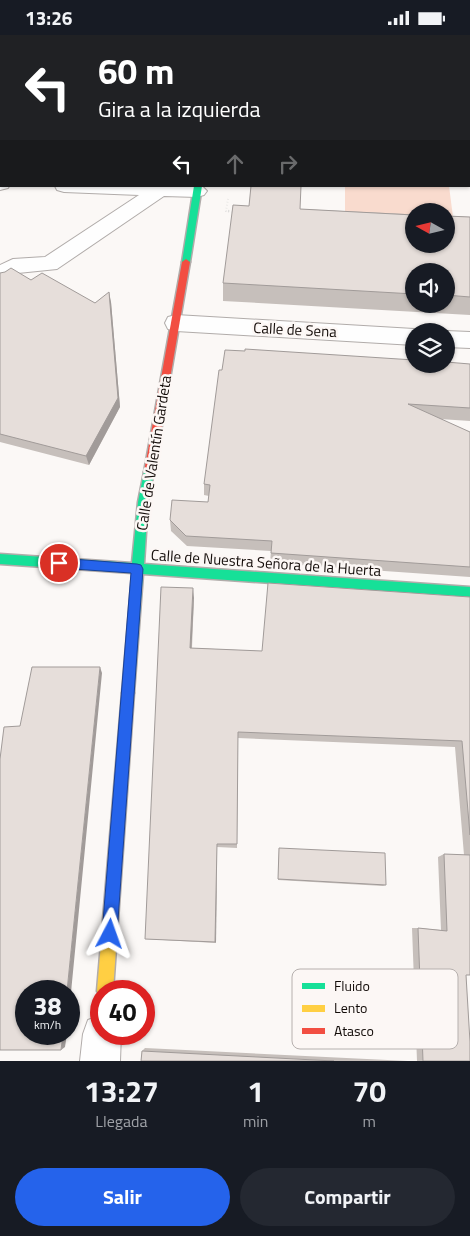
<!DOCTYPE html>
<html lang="es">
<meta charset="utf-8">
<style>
body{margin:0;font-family:"Titillium Web",sans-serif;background:#242831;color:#f1f3f6;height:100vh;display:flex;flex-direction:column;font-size:19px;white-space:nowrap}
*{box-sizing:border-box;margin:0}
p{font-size:16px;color:#9ea1a6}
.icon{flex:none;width:28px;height:28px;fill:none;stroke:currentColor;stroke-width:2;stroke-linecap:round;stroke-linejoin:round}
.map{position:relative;height:1026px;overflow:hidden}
.side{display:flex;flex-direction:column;background:#171b24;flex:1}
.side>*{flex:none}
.guide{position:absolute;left:0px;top:0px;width:470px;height:152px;box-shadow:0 1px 4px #0004;background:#202124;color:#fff;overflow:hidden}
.needle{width:32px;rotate:278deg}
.buttons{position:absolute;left:405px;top:168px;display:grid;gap:10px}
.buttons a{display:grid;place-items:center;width:50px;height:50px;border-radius:50%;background:#171b24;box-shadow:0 1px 4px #0004;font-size:25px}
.speed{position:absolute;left:15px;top:945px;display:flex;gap:10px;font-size:25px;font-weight:700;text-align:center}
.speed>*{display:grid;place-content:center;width:65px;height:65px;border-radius:50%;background:#171b24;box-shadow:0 1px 4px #0004;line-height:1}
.speed small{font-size:12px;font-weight:400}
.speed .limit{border:8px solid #d22;background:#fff;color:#111}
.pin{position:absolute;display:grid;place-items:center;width:42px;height:42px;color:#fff;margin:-21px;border:2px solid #fff;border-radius:50%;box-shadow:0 1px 5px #0007}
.me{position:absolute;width:55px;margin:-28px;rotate:4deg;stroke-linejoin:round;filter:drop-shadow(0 0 4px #0008)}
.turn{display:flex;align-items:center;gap:18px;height:105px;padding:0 15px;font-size:22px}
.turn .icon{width:65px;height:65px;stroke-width:2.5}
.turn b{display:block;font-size:35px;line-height:42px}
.lanes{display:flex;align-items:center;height:48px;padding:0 15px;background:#0003;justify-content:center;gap:25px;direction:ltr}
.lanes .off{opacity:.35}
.eta{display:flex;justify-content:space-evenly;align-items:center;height:85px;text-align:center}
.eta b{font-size:30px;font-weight:700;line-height:35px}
.cta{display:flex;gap:10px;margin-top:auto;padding:10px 15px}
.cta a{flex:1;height:58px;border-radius:30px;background:#2563eb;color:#fff;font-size:20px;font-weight:700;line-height:58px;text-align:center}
.cta a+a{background:#242831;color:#f1f3f6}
.status{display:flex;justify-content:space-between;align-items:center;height:35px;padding:0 25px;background:#171b24;direction:ltr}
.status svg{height:14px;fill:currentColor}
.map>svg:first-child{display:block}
.green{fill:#f9dbce}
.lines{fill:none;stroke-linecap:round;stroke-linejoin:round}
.street-casing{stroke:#b1acaa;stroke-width:2}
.fast-casing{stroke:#b1acaa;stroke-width:3}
.slow-casing{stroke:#b1acaa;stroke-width:3}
.jam-casing{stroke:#b1acaa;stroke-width:3}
.path-far1{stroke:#dedddc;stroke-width:2;stroke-dasharray:0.5 2.5;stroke-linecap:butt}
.path{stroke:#dedddc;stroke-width:2.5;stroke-dasharray:1 3;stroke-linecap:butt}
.street{fill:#fefefe;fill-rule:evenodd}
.fast{fill:#16e098;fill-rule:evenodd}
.slow{fill:#ffcf43;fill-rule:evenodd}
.jam{fill:#f24e42;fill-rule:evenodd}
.wall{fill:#c6bfbb;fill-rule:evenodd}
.shaded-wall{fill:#a19b99}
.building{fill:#e6deda;stroke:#a19b99}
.route{fill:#2563eb;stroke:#184099}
.labels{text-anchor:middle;stroke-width:5;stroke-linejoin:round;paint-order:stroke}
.street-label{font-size:15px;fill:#120b08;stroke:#fcf7f5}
.key{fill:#fcf7f5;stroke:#b6b0ae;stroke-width:1}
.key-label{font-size:14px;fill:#120b08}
</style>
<div class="status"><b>13:26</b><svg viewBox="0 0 49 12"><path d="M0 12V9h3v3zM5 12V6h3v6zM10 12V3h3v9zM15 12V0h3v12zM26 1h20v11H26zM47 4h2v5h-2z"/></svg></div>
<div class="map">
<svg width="470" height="1026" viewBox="0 0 470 1026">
<rect width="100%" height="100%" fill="#fbf8f6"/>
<g class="green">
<path d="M0 0H105L1 1V129Z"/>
<path d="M345 151H449L453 182H446V176H414V181L345 177Z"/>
</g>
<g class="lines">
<defs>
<g id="street">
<path d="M0 143 1 151H9L8 153 0 155Z"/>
<path d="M55 151H202L207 156 204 160 197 162 164 161 57 234 18 238 8 245 0 247V230L13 224 45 222 139 160 64 157 57 155Z"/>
<path d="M176 280 414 294 422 296H414V310L176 296 168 294 165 288 168 282Z"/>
<path d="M445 296H446L470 297V313L446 312V296Z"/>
<path d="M101 980V999H121L120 1026H80L83 999 88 985Z"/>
</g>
<g id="fast">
<path d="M194 151H202L190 227 186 230 182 227Z"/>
<path d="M149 433 154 437 148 467 144 529 470 552V562L143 539 134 658 132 662 128 664 124 662 122 658 132 538 0 529V519L132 528 138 467 144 437Z"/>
</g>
<path id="slow" d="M128 652 132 654 134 658 113 956H101V962L97 956 122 658 124 654Z"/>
<path id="jam" d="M186 224 190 227 154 437 149 441 144 437 182 227Z"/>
</defs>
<use href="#street" class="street-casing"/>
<use href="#fast" class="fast-casing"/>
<use href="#slow" class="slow-casing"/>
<use href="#jam" class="jam-casing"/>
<path class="path-far1" d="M228 164 226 176 235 177"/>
<path class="path" d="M228 176 235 177"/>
<use href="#street" class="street"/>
<use href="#fast" class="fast"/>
<use href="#slow" class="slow"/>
<use href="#jam" class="jam"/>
</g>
<g class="wall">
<rect x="469" y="53" width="1" height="78"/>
<path d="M300 174 470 182V280L223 266V248ZM414 236H446V269H414Z"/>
<path d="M0 238 31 245 95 268 111 267 120 372 89 430 0 407Z"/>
<path d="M470 329V386L440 384 470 397V542L270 528 271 516 187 511 171 496 170 485 208 467 209 461 204 460V449Z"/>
<path d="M470 562V940H466L470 1026H417L412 893H418L441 895 438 822 444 819 464 820 455 712 238 703 237 813 217 812 216 908 145 904 194 563 192 613 262 616Z"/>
<path d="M279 813 386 850 383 851 278 845Z"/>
<path d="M145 1013 408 1026H141L142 1016Z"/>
</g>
<g class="shaded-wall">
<path d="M109 257 111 267 120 372 89 430 86 421Z"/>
<path d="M193 553 194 563 191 621 190 613Z"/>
<path d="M100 632 102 638 69 978V956H67Z"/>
<path d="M217 809V812L216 908 215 907Z"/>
<path d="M63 999H67L65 1012 61 1015Z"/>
</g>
<g class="building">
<rect x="214" y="0" width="50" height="1"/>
<rect x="469" y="53" width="1" height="59"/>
<path d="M251 151H301L300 174 414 180V209H446V181L470 182V262L446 260V236H414V259L223 248 233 170 249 171Z"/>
<path d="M11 233 31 245 42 238 95 268 109 257 118 363 86 421 0 399V238L5 237Z"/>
<path d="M245 314 414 325V329H446V327L470 329V373L408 369 470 397V532L271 518 272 506 186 501 170 485 172 465 208 467 210 450 204 449 219 335H222L225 315 245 316Z"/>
<path d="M268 548 470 562V800L462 706 238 697 237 809H217L215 907 145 904 161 552 193 553 190 613 262 616Z"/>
<path d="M32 632H100L67 956H26V999H63L61 1015H0V724L4 692 20 691Z"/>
<path d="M279 813 385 818 386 850 278 844Z"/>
<path d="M444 819 470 820V940H466L470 1007V1026H423L418 893 447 896Z"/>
<path d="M142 1016 334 1026H141Z"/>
</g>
<path class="route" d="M59 523 137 529 141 530 143 534 117 899 115 904 110 906 104 904 102 899 131 538 59 533 55 532 53 528 55 525Z"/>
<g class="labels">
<g class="street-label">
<text transform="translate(295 295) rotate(3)" y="5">Calle de Sena</text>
<text transform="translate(154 418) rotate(-81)" y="5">Calle de Valentín Gardeta</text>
<text transform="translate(266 528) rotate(4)" y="5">Calle de Nuestra Señora de la Huerta</text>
</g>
</g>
<rect x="292" y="934" width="166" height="80" rx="8" class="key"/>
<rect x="302" y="948" width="23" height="6" fill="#16e098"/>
<rect x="302" y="970" width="23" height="7" fill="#ffcf43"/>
<rect x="302" y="993" width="23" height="6" fill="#f24e42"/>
<g class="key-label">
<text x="334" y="956">Fluido</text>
<text x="334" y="978">Lento</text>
<text x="334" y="1001">Atasco</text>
</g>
</svg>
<div class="buttons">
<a><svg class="needle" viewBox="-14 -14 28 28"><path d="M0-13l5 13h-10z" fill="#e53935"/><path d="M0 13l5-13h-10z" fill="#9ea1a6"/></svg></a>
<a><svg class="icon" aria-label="sound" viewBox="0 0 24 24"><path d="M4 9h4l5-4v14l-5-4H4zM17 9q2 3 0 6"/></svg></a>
<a><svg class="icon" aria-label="layers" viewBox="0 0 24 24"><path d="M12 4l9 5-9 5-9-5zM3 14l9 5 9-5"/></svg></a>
</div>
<div class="speed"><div>38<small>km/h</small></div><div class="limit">40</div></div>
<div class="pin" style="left:59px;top:528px;background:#d93025"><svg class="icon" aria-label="arrive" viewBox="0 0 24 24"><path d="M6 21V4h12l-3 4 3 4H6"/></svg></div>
<svg class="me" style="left:110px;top:899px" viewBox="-20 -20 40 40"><path d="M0-17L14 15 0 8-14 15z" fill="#2563eb" stroke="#fff" stroke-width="4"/></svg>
<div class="guide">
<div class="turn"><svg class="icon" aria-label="left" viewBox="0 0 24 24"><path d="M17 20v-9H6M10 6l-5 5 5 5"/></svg><div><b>60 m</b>Gira a la izquierda</div></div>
<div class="lanes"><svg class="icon" aria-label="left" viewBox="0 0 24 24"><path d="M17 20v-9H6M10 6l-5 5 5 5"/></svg><svg class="icon off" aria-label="ahead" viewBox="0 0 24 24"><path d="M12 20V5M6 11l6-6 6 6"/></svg><svg class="icon off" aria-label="right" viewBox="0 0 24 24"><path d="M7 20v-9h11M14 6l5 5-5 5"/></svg></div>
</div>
</div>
<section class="side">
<div class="eta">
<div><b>13:27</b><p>Llegada</p></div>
<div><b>1</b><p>min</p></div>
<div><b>70</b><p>m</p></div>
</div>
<div class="cta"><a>Salir</a><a>Compartir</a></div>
</section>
